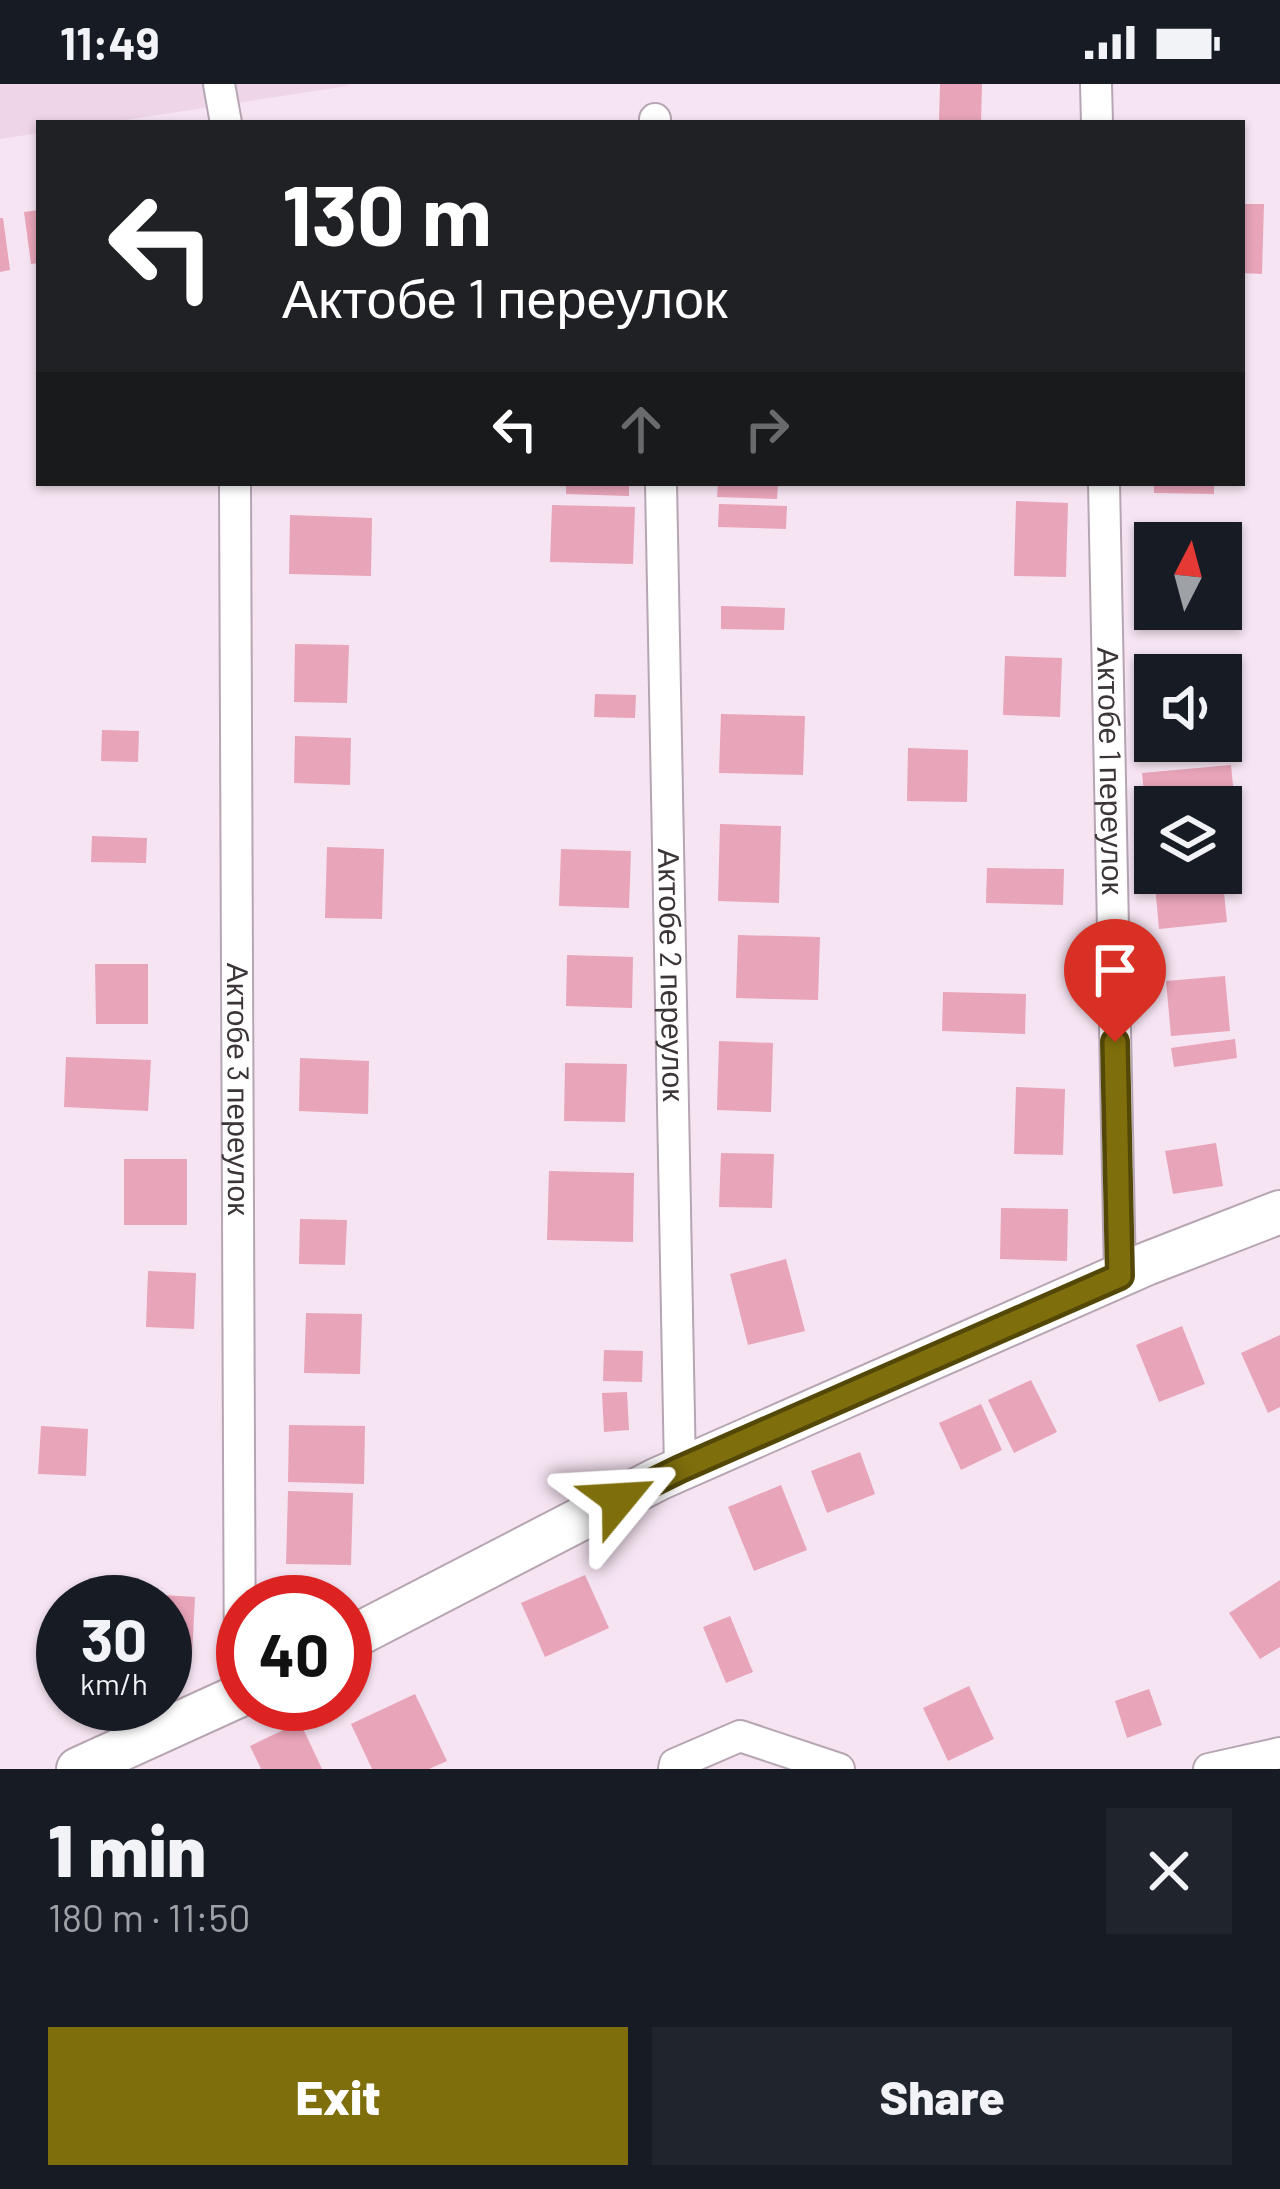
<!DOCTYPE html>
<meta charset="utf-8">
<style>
body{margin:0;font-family:Barlow,sans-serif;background:#20242c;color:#f1f3f6;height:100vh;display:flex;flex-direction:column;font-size:45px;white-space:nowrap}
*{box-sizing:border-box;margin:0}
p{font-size:39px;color:#9ea1a6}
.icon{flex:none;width:66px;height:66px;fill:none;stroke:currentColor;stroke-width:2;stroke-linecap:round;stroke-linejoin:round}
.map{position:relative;height:1685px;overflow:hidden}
.panel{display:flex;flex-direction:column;background:#171b24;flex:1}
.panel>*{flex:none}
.guide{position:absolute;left:36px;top:36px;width:1209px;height:366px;border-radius:0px;box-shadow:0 3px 9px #0004;background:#202124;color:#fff;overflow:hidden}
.needle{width:78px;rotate:6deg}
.tools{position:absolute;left:1134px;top:438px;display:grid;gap:24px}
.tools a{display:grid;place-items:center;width:108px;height:108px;border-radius:0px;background:#171b24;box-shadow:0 3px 9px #0004;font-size:60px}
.speed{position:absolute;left:36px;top:1491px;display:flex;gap:24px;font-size:60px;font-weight:700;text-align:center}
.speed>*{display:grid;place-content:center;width:156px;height:156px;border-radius:50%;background:#171b24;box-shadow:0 3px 9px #0004;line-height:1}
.speed small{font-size:30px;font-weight:400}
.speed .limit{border:18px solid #d22;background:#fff;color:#111}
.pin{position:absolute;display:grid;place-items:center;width:102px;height:102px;color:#fff;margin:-123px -51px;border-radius:50% 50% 50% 0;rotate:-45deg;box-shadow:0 0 12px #0007}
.pin .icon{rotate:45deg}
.me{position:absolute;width:132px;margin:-66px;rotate:63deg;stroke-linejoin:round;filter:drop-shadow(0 0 9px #0008)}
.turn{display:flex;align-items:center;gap:42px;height:252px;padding:0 48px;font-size:54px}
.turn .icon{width:156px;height:156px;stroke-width:2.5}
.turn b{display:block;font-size:84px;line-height:102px}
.lanes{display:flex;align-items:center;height:114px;padding:0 48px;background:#0003;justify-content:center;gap:60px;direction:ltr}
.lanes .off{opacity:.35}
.round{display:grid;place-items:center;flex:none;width:126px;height:126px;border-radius:0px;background:#20242c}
.headline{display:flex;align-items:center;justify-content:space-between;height:204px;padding:0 48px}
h1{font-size:72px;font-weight:800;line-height:90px}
.cta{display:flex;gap:24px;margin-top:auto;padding:24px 48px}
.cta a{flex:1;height:138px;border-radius:0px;background:#7f6e0c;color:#fff;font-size:48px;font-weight:800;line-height:138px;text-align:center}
.cta a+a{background:#20242c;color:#f1f3f6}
.status{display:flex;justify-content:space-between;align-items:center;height:84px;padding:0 60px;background:#171b24;direction:ltr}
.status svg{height:33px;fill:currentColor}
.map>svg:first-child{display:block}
.built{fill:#eed5e8}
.building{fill:#e8a4b9}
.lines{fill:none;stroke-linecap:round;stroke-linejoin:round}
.street-casing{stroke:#b6a5b2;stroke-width:34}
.secondary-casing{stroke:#b6a5b2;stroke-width:46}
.street{stroke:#fff;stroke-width:30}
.secondary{stroke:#fff;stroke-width:42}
.route-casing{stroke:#534808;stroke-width:30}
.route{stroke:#7f6e0c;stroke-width:21}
.labels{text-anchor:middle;stroke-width:9;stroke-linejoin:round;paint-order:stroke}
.street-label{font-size:30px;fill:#3b3439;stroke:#fff}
</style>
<div class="status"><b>11:49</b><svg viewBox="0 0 49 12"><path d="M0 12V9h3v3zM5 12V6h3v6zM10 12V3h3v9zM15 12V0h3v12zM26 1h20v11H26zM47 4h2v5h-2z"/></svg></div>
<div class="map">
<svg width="1280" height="1685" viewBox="0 0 1280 1685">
<rect width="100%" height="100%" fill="#f6e4f2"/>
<path class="built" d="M0 0H348V2L105 39H39V49L0 55Z"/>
<g class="building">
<path d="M940 0H982L981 39 939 38Z"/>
<path d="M1242 120H1264L1262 190 1242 189Z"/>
<path d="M39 126V179L31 180 24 128Z"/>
<path d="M0 134H3L10 186 0 188Z"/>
<path d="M566 399H629V412L566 410Z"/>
<path d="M718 399H778L777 415 717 413Z"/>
<path d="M1154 399H1214V410L1154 409Z"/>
<path d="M1016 417 1068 419 1066 493 1014 492Z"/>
<path d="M719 420 787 422 786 445 718 443Z"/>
<path d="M552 421 635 423 633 480 550 478Z"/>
<path d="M290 431 372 434 371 492 289 490Z"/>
<path d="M1233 457V508H1221V458Z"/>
<path d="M721 522 785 524 784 546 721 545Z"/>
<path d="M295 560 349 561 347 619 294 618Z"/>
<path d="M1005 572 1062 574 1060 633 1003 631Z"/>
<path d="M1205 582 1206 591H1154L1153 588Z"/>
<path d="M595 610 636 611 635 634 594 633Z"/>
<path d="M721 630 805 632 803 691 719 689Z"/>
<path d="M102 646 139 647 138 678 101 677Z"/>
<path d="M295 652 351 654 350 701 294 699Z"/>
<path d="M908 664 968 666 967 718 907 717Z"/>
<path d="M1231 681 1236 732 1221 733V723H1155V739L1147 740 1142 689Z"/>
<path d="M720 740 781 742 779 819 718 817Z"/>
<path d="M92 752 147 754 146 779 91 778Z"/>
<path d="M327 763 384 765 382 835 325 834Z"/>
<path d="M561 765 631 767 629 824 559 822Z"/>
<path d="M987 784 1064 785 1063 821 986 819Z"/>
<path d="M1222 789 1227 838 1159 845 1154 790Z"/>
<path d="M738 851 820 853 818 916 736 914Z"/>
<path d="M567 871 633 873 632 924 566 922Z"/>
<path d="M95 880H148V940H96Z"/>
<path d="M1225 892 1230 947 1171 952 1166 897Z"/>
<path d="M943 908 1026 910 1025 950 942 947Z"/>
<path d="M1235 955 1237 974 1174 983 1171 964Z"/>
<path d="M719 957 773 959 771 1028 717 1026Z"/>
<path d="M66 973 151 976 148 1027 64 1023Z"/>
<path d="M300 974 369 977 368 1030 299 1027Z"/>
<path d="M565 979 627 980 625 1038 564 1037Z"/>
<path d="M1016 1003 1065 1005 1063 1071 1014 1070Z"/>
<path d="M1216 1059 1223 1102 1173 1110 1165 1067Z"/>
<path d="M721 1069 774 1070 772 1124 719 1123Z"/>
<rect x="124" y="1075" width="63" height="66"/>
<path d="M549 1087 634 1089 633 1158 547 1156Z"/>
<path d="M1001 1124 1068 1125 1067 1177 1000 1175Z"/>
<path d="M300 1135 347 1136 345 1181 299 1180Z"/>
<path d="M786 1175 805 1247 748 1261 730 1190Z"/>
<path d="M148 1187 196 1189 194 1245 146 1243Z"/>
<path d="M306 1229 362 1230 360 1290 304 1289Z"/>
<path d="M1182 1242 1205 1300 1159 1318 1136 1261Z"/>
<path d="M1280 1251V1323L1268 1329 1241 1269Z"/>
<path d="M604 1266 643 1267 642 1298 603 1297Z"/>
<path d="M1031 1296 1057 1348 1014 1369 988 1316Z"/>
<path d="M627 1308 629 1346 604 1348 602 1309Z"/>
<path d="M981 1320 1002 1366 961 1386 939 1339Z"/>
<path d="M289 1341 365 1342 364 1400 288 1398Z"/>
<path d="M41 1342 88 1345 86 1392 38 1390Z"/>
<path d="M860 1368 875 1410 827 1429 811 1387Z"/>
<path d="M781 1401 807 1466 754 1487 728 1423Z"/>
<path d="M288 1407 353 1409 351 1481 286 1480Z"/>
<path d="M585 1491 609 1544 545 1573 521 1519Z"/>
<path d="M1280 1496V1563L1260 1575 1229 1529Z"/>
<path d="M131 1509 195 1513 192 1572 165 1571V1518H131Z"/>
<path d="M730 1532 753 1588 726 1599 703 1543Z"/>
<path d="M969 1602 994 1655 948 1677 923 1624Z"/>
<path d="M1149 1605 1162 1641 1127 1654 1115 1617Z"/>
<path d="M415 1610 447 1677 429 1685H372L351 1640Z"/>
<path d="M300 1638 322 1685H261L250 1662Z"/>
</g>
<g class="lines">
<defs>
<g id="street">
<path d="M219 0 226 39"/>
<path d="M1096 0 1097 39"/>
<path d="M655 35V39"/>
<path id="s1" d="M235 399 240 1612"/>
<path id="s2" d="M661 399 680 1386"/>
<path id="s3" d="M1104 399 1120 1192"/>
<path d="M674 1685 675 1680 740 1652 839 1685"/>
<path d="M1209 1685 1280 1669"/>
</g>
<g id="secondary">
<path d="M345 1557 658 1395 1146 1180 1280 1128"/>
<path d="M78 1685 243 1610"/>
</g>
</defs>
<use href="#street" class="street-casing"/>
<use href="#secondary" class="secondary-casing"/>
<use href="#street" class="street"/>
<use href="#secondary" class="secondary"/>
</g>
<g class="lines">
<defs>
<path id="route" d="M619 1415 680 1385 1120 1192 1115 958"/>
</defs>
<use href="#route" class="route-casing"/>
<use href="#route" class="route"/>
</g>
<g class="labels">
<g class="street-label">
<text dy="10" stroke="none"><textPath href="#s3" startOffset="288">Актобе 1 переулок</textPath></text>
<text dy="10" stroke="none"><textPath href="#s2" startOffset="492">Актобе 2 переулок</textPath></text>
<text dy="10" stroke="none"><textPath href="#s1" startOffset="606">Актобе 3 переулок</textPath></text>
</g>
</g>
</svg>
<div class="tools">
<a><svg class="needle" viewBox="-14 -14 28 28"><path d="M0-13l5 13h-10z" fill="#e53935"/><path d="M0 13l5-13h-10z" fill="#9ea1a6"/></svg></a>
<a><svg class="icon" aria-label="sound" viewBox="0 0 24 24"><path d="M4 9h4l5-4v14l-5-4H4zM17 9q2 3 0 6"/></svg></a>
<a><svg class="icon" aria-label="layers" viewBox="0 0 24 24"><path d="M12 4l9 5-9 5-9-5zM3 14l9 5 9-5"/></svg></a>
</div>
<div class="speed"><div>30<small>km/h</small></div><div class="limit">40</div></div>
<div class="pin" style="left:1115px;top:958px;background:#d93025"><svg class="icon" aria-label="arrive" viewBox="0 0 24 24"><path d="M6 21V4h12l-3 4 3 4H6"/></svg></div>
<svg class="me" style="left:619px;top:1415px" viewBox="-20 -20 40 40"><path d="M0-17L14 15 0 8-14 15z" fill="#7f6e0c" stroke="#fff" stroke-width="4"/></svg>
<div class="guide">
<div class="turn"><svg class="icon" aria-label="left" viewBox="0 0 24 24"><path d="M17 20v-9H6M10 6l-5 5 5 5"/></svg><div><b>130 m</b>Актобе 1 переулок</div></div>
<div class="lanes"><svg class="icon" aria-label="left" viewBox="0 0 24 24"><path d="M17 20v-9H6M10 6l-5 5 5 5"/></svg><svg class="icon off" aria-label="ahead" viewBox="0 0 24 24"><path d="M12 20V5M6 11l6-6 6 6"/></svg><svg class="icon off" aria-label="right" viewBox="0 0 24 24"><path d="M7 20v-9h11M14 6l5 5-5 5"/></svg></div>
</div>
</div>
<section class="panel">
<div class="headline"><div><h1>1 min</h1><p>180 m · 11:50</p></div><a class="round"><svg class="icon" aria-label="close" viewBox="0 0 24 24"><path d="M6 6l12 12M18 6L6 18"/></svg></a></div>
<div class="cta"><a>Exit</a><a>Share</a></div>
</section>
